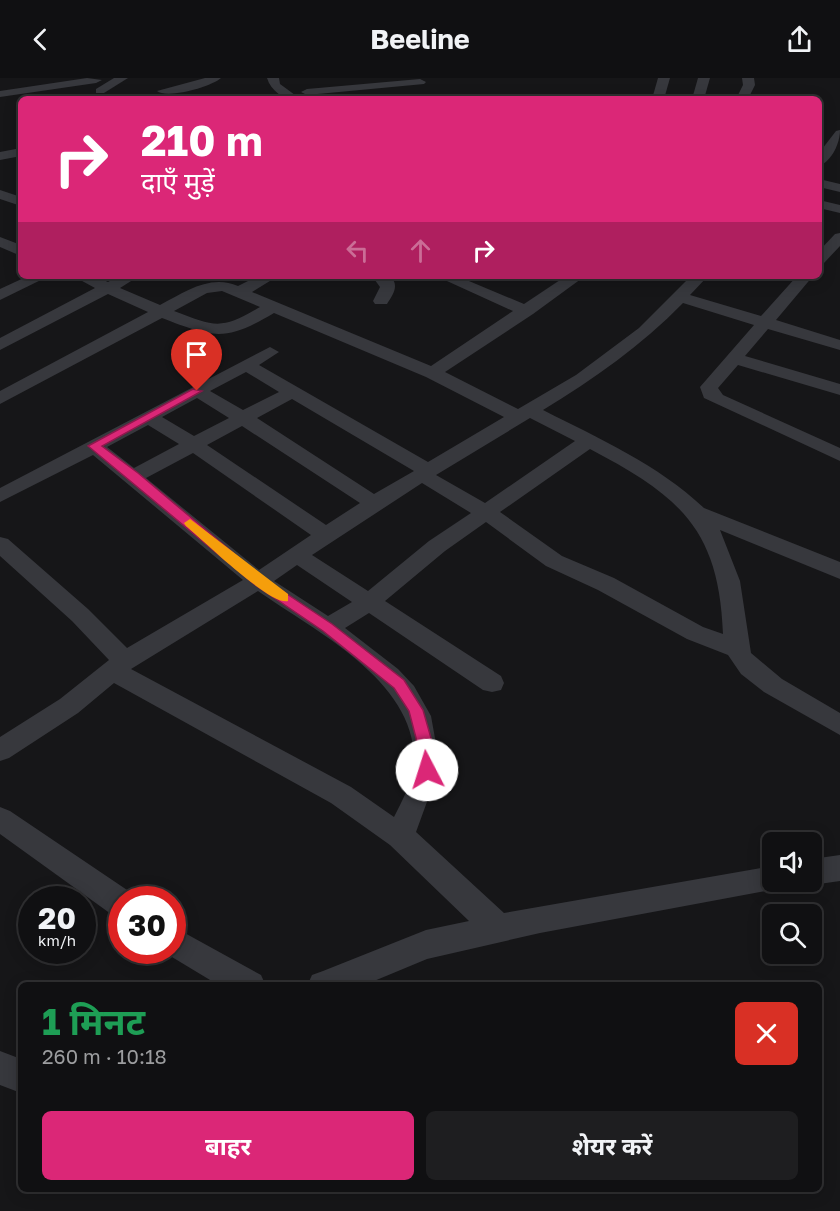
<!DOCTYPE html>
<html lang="hi">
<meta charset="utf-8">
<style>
body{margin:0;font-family:"Golos Text","Noto Sans Devanagari",sans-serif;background:#1e1e20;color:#f1f3f6;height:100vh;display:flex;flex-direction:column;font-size:22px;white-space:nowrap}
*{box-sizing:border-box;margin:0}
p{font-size:20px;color:#9c9d9f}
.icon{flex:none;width:33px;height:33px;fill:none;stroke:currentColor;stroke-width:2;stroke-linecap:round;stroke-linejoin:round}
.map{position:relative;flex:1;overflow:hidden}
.drawer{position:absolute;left:18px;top:904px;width:804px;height:210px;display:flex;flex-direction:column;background:#101012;border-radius:9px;box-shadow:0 3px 15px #0003,0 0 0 2px #303032}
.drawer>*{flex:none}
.top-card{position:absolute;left:18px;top:18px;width:804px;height:183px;border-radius:9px;box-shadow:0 3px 15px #0003,0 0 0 2px #303032;background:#db2777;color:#fff;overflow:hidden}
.controls{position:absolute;left:762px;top:754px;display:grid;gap:12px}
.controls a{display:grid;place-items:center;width:60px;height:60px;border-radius:9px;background:#101012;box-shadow:0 3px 15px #0003,0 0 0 2px #303032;font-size:30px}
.speed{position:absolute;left:18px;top:808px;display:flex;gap:12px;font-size:30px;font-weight:700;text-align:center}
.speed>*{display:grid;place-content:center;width:78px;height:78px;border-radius:50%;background:#101012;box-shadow:0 3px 15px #0003,0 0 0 2px #303032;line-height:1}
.speed small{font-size:15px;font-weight:400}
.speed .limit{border:9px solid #d22;background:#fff;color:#111}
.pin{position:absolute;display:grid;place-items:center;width:51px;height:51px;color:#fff;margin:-62px -26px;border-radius:50% 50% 50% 0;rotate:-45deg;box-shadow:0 0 6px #0007}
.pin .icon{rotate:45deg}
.me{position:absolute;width:66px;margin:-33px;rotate:355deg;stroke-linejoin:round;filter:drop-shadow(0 0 4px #0008)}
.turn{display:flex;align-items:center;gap:21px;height:126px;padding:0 24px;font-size:27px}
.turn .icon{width:78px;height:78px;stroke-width:2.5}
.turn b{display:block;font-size:42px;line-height:51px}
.lanes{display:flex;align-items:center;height:57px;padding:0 24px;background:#0003;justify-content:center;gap:30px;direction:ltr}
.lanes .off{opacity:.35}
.round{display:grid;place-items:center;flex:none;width:63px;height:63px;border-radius:9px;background:#1e1e20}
.summary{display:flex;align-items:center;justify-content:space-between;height:102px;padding:0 24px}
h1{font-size:36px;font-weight:700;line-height:45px;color:#1e9e55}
.primary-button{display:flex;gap:12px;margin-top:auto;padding:12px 24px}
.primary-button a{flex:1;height:69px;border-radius:9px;background:#db2777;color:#fff;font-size:24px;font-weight:700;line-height:69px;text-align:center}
.primary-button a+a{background:#1e1e20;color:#f1f3f6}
header{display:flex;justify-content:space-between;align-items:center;height:78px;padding:0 24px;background:#101012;font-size:27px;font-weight:700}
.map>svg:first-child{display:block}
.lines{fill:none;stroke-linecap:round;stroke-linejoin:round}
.minor{fill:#37383d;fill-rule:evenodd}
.route{fill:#db2777;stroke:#8e194d;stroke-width:1.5}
.slow{fill:#f59e0b}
</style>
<header><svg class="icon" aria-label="back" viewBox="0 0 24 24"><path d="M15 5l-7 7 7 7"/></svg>Beeline<svg class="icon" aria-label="share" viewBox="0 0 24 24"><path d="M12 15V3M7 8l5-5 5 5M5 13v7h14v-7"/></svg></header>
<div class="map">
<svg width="840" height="1133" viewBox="0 0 840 1133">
<rect width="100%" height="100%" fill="#161618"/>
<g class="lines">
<g class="minor">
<path d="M87 0 102 2 96 5 0 19V13Z"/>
<path d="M114 0H128L104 15H96V11Z"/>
<path d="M205 0H221C211 9 167 21 157 13Z"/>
<path d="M267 0H279L280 6 295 17V21C283 21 271 13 267 0Z"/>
<path d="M658 0H670L664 21H652Z"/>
<path d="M698 0H710L704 21H692Z"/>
<path d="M742 0H754L755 7 748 21H736L743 7Z"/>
<path d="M420 1 426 4 424 6 307 17 301 14 307 11Z"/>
<path d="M840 52C840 65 832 83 819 88V75L836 53Z"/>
<path d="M21 70V78L0 82V74Z"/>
<path d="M819 101 840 106V114L819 109Z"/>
<path d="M0 112 21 119V128L0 121Z"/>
<path d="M819 122 840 127V135L819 130Z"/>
<path d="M840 155V168L824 185 819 187V173L835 156Z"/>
<path d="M0 159 21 167V178L0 169Z"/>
<path d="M28 198H49L0 222V211Z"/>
<path d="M73 198H94L108 204 119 198H139L120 210 160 227C185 214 210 196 238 208L258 198H278L252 214 431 288 513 233 436 198H457L524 226 566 198H585L533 236 445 294 518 331 576 297 639 250 691 198H708L690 217 761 238 797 198H813L776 242 840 262V272L768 251 745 278 840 306V317L738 287 718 310 723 317 840 370V383L704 320 700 309 754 247 683 225C641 268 594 301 543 332 600 361 657 386 704 430L840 484V501L720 452 740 503 751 575 782 601 840 635V657L764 614 741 596 728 577 687 561 598 512 546 488 486 444 445 473 385 523 501 598 504 605 501 612 492 614 483 612 369 535 345 550 398 591 414 608 431 638 440 688 416 754 504 835 772 788V804H785L782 810 540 855 427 881 362 908H307L312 897 323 893 426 852 469 843 390 767 331 725 114 605 78 635 9 680 0 683V659L60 621 109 582 72 543 0 478V459L8 461 88 531 127 570 243 502 93 377 0 424V410L270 269 279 274 259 287 428 384 504 339 426 299 274 235C225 264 214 260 162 240L0 326V313L148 234 108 216 0 272V260L95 210ZM222 213 260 229C221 252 216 249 174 233L207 215ZM246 294 279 314 243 332 210 313ZM197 320 229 340 194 358 162 339ZM292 321 414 393 374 416 257 340ZM530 340 575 363 485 425 436 397ZM148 347 179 366 134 390 107 369ZM242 348 360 425 326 447 207 367ZM590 371C679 418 719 450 723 556L703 549 614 500 562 478 500 434ZM193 375 311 457 259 492 146 400ZM422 405 471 435 429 463 368 513 312 477ZM297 487 352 524 328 538 274 503ZM258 513C316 554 419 604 414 687 412 705 402 723 394 739L351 709 131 591Z"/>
<path d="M372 198H390C400 207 393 217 387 226H375L373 223 380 209Z"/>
<path d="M0 729 10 733 133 816 135 822H122V839L111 836 0 756Z"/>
<path d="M840 777V803L812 807 804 804H812V781Z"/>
<path d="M172 848 261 897 266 908H220L162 873H172Z"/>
<path d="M0 973 21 981V1015L0 1007Z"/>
</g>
</g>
<path class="route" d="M193 311 202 313 102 368 138 395 263 500 332 546 404 602 423 632 431 660 435 692 432 697H421L419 692 416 660 409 633 394 610 323 553 254 506 88 368Z"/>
<path class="slow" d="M190 441 288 516V523C270 528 202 461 186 448L184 445Z"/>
</svg>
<div class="controls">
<a><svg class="icon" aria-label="sound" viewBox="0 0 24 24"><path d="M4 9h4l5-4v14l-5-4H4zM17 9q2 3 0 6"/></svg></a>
<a><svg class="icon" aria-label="search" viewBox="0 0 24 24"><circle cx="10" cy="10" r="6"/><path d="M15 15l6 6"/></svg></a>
</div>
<div class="speed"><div>20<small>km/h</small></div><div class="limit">30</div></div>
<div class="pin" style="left:197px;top:313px;background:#d93025"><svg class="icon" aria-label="arrive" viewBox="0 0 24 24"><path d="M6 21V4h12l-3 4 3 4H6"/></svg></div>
<svg class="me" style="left:427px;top:692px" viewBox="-20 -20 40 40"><circle r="19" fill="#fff"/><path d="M0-13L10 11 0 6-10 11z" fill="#db2777"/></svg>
<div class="top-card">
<div class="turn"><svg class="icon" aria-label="right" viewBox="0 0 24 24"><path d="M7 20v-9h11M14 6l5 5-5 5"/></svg><div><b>210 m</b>दाएँ मुड़ें</div></div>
<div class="lanes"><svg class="icon off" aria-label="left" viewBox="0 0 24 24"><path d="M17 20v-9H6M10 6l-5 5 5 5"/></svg><svg class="icon off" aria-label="ahead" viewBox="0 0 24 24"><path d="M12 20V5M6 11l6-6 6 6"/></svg><svg class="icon" aria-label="right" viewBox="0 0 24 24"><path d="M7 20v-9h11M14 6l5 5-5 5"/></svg></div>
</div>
<section class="drawer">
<div class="summary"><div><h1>1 मिनट</h1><p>260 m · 10:18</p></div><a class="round" style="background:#d93025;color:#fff"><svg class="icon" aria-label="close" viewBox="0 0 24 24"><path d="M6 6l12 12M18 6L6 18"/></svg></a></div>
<div class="primary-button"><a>बाहर</a><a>शेयर करें</a></div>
</section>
</div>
